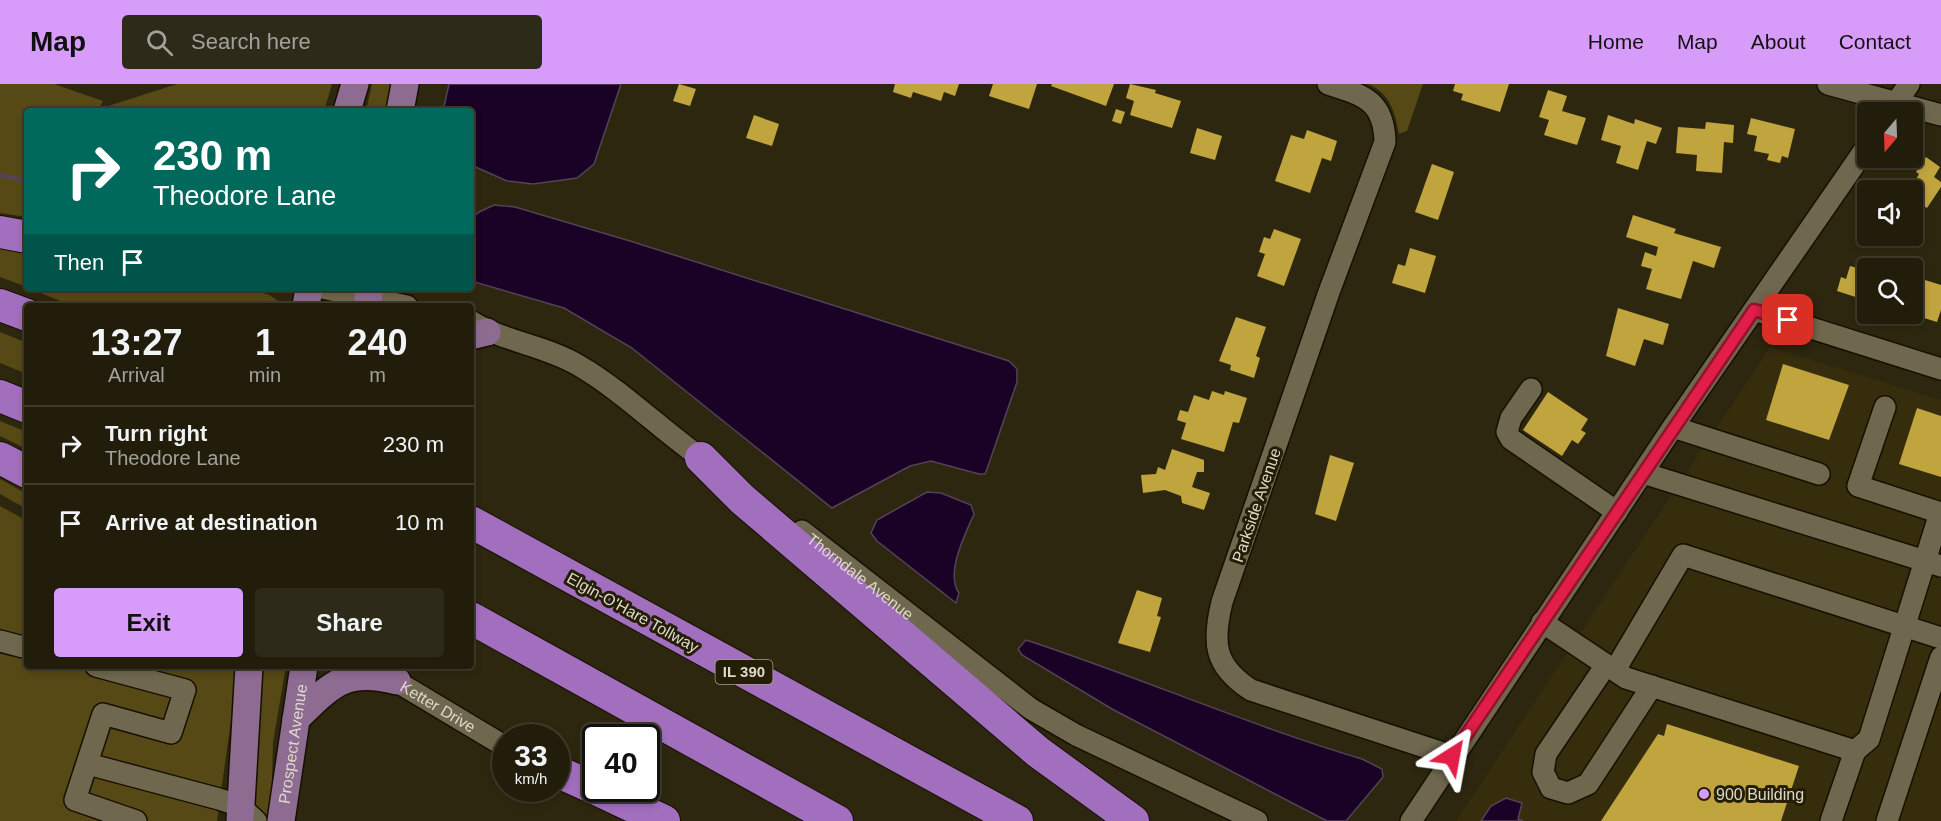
<!DOCTYPE html>
<style>
body{margin:0;font-family:Arial,sans-serif;background:#2e2a19;color:#f1f3f6;height:100vh;display:flex;flex-direction:column;font-size:22px;white-space:nowrap}
*{box-sizing:border-box;margin:0}
p{font-size:20px;color:#a2a29d}
.icon{flex:none;width:33px;height:33px;fill:none;stroke:currentColor;stroke-width:2;stroke-linecap:round;stroke-linejoin:round}
.map{position:relative;flex:1;overflow:hidden}
.side{position:absolute;left:24px;top:219px;width:450px;height:366px;display:flex;flex-direction:column;background:#221d0b;border-radius:6px;box-shadow:0 3px 9px #0003,0 0 0 2px #3f3b2c}
.side>*{flex:none}
.hud{position:absolute;left:24px;top:24px;width:450px;height:183px;border-radius:6px;box-shadow:0 3px 9px #0003,0 0 0 2px #3f3b2c;background:#00695c;color:#fff;overflow:hidden}
.needle{width:39px;rotate:199deg}
.tools{position:absolute;left:1857px;top:18px;display:grid;gap:12px}
.tools a{display:grid;place-items:center;width:66px;height:66px;border-radius:6px;background:#221d0b;box-shadow:0 3px 9px #0003,0 0 0 2px #3f3b2c;font-size:30px}
.speed{position:absolute;left:492px;top:640px;display:flex;gap:12px;font-size:30px;font-weight:700;text-align:center}
.speed>*{display:grid;place-content:center;width:78px;height:78px;border-radius:50%;background:#221d0b;box-shadow:0 3px 9px #0003,0 0 0 2px #3f3b2c;line-height:1}
.speed small{font-size:15px;font-weight:400}
.speed .limit{border:3px solid #111;border-radius:9px;background:#fff;color:#111}
.pin{position:absolute;display:grid;place-items:center;width:51px;height:51px;color:#fff;margin:-26px;border-radius:12px;box-shadow:0 3px 9px #0006}
.me{position:absolute;width:66px;margin:-33px;rotate:34deg;stroke-linejoin:round;filter:drop-shadow(0 0 4px #0008)}
.turn{display:flex;align-items:center;gap:21px;height:126px;padding:0 30px;font-size:27px}
.turn .icon{width:78px;height:78px;stroke-width:2.5}
.turn b{display:block;font-size:42px;line-height:51px}
.then{display:flex;align-items:center;height:57px;padding:0 30px;background:#0003;gap:12px;font-size:22px}
.eta{display:flex;justify-content:space-evenly;align-items:center;height:102px;text-align:center}
.eta b{font-size:36px;font-weight:700;line-height:42px}
.button{display:flex;gap:12px;margin-top:auto;padding:12px 30px}
.button a{flex:1;height:69px;border-radius:6px;background:#d79bf9;color:#111;font-size:24px;font-weight:700;line-height:69px;text-align:center}
.button a+a{background:#2e2a19;color:#f1f3f6}
ul{padding:0;list-style:none}
li{display:flex;align-items:center;gap:18px;height:78px;padding:0 30px;border-top:2px solid #3f3b2c}
li div{flex:1}
li b{display:block;font-size:22px}
li em{font-style:normal}
header{display:flex;align-items:center;gap:36px;box-sizing:border-box;height:84px;padding:0 30px;background:#d79bf9;color:#111}
header strong{font-size:28px}
nav{display:flex;gap:33px;margin-inline-start:auto;font-size:21px}
.search{width:420px;height:54px;background:#2e2a19;display:flex;align-items:center;gap:15px;box-sizing:border-box;padding:0 21px;border-radius:6px;color:#a2a29d;font-size:22px}
.map>svg:first-child{display:block}
.built{fill:#362d0d}
.green{fill:#574916}
.water{fill:#190225;stroke:#544257;stroke-width:1.5}
.lines{fill:none;stroke-linecap:round;stroke-linejoin:round}
.stream{stroke:#544257;stroke-width:4.5}
.building{fill:#c0a43d}
.minor-casing{stroke:#161000;stroke-width:24}
.major-casing{stroke:#161000;stroke-width:30}
.highway-casing{stroke:#161000;stroke-width:34}
.minor{stroke:#70684e;stroke-width:21}
.major{stroke:#8e6c92;stroke-width:27}
.highway{stroke:#a26fbf;stroke-width:32}
.route-casing{stroke:#92132f;stroke-width:15}
.route{stroke:#e11d48;stroke-width:10}
.poi-dot{fill:#d79bf9;stroke:#241e06;stroke-width:2}
.labels{text-anchor:middle;stroke-width:6;stroke-linejoin:round;paint-order:stroke}
.shield{fill:#241e06;stroke:#a6a190;stroke-width:1.5}
.shield-label{font-size:15px;font-weight:bold;fill:#ddd9cb}
.street-label{font-size:16px;fill:#ddd9cb;stroke:#241e06}
.poi-label{font-size:16px;fill:#ddd9cb;stroke:#241e06;text-anchor:start}
</style>
<header>
<strong>Map</strong>
<div class="search"><svg class="icon" aria-label="search" viewBox="0 0 24 24"><circle cx="10" cy="10" r="6"/><path d="M15 15l6 6"/></svg>Search here</div>
<nav><a>Home</a><a>Map</a><a>About</a><a>Contact</a></nav>
</header>
<div class="map">
<svg width="1941" height="737" viewBox="0 0 1941 737">
<rect width="100%" height="100%" fill="#2e270f"/>
<path class="built" d="M1770 263 1941 316V737H1456Z"/>
<g class="green">
<path d="M0 0H54L103 17 99 25 177 0H332L324 27H27V133L0 129Z"/>
<path d="M372 0H395L391 27H366Z"/>
<path d="M1368 0H1423L1407 47 1399 50C1395 28 1390 9 1368 0Z"/>
<path d="M0 160 27 165V203L0 193Z"/>
<path d="M28 204H244L270 211 284 222H73Z"/>
<path d="M0 248 27 259V290L0 279Z"/>
<path d="M0 337 27 348V365L0 352Z"/>
<path d="M0 395 27 410V425L0 410Z"/>
<path d="M0 422 27 437V582H236L233 622 217 737H0Z"/>
<path d="M262 582H286L273 658 271 737H266L252 718Z"/>
</g>
<g class="water">
<path d="M449 0H621L594 80 577 94 533 100 507 97 471 81V27H443Z"/>
<path d="M494 121 515 123 630 157 1009 277 1017 285V298L987 385 985 390H979L931 377 910 382 832 424 632 264 564 224 471 197V135L479 128Z"/>
<path d="M927 408 941 409 971 421 974 430C965 451 945 489 959 509L956 519 877 457 871 449 877 436Z"/>
<path d="M1026 556C1139 593 1248 641 1362 675L1382 685 1383 693 1346 737H1327L1112 625 1022 571 1018 565Z"/>
<path d="M1506 714 1522 719 1518 735 1523 737H1481L1491 722Z"/>
</g>
<g class="lines">
<path class="stream" d="M0 91 27 97"/>
</g>
<g class="building">
<path d="M679 0 696 5 690 22 673 17Z"/>
<path d="M895 0H959L955 12 944 8 941 17 913 8 911 14 893 8Z"/>
<path d="M993 0H1037L1029 25 989 12Z"/>
<path d="M1052 0H1114L1106 22 1051 2Z"/>
<path d="M1130 0 1156 6 1155 9 1181 17 1172 44 1130 31 1134 17 1126 14Z"/>
<path d="M1455 0H1509L1500 28 1461 16 1463 10 1453 7Z"/>
<path d="M1548 6 1567 12 1562 27 1586 34 1577 61 1544 51 1549 36 1539 33Z"/>
<path d="M1116 25 1125 28 1121 40 1112 37Z"/>
<path d="M754 31 779 40 772 62 746 54Z"/>
<path d="M1608 31 1634 40 1635 35 1662 44 1656 60 1647 57 1638 86 1616 79 1621 62 1601 56Z"/>
<path d="M1751 34 1795 45 1788 74 1782 72 1780 79 1767 76 1769 70 1754 67 1757 52 1747 50Z"/>
<path d="M1706 38 1734 41 1733 59 1724 58 1722 89 1696 87 1697 71 1676 69 1678 43 1705 45Z"/>
<path d="M1197 44 1222 52 1215 76 1190 69Z"/>
<path d="M1307 46 1337 57 1331 77 1322 74 1310 109 1275 97 1291 51 1304 55Z"/>
<path d="M1926 73 1940 83 1934 93 1941 98V103L1927 124 1912 114 1910 106 1919 90 1916 88Z"/>
<path d="M1432 80 1454 88 1438 136 1415 128Z"/>
<path d="M1633 131 1676 145 1674 149 1721 163 1714 184 1693 177 1681 215 1646 205 1652 185 1641 182 1645 168 1656 172 1658 163 1626 153Z"/>
<path d="M1274 145 1301 155 1284 202 1257 192 1265 170 1259 168 1264 153 1270 155Z"/>
<path d="M1410 164 1436 172 1425 209 1392 199 1398 180 1405 182Z"/>
<path d="M1850 182 1868 187V217L1837 207 1841 193 1846 195Z"/>
<path d="M1925 196 1941 201V226L1937 238 1914 231 1917 223 1912 222V207L1921 209Z"/>
<path d="M1618 224 1669 240 1663 261 1644 255 1635 282 1606 272Z"/>
<path d="M1236 233 1266 243 1256 272 1260 274 1254 294 1230 286 1231 281 1219 277Z"/>
<path d="M1783 280 1849 301 1829 356 1766 336Z"/>
<path d="M1212 307 1224 311 1225 307 1247 314 1239 339 1233 338 1224 368 1181 355 1186 339 1177 336 1180 326 1188 328 1194 311 1209 316Z"/>
<path d="M1548 308 1588 335 1581 346 1586 349 1578 360 1572 356 1562 372 1523 346Z"/>
<path d="M1917 324 1941 332V393L1899 380Z"/>
<path d="M1172 365 1204 376V388H1197L1192 403 1210 409 1204 426 1182 419 1181 412 1165 406 1143 409 1141 391 1156 390 1158 383 1165 386Z"/>
<path d="M1330 371 1354 379 1336 437 1315 430Z"/>
<path d="M1137 506 1162 514 1157 532 1161 533 1150 568 1118 559Z"/>
<path d="M1667 640 1799 682 1781 737H1601L1658 650 1664 652Z"/>
</g>
<g class="lines">
<defs>
<g id="minor">
<path d="M1328 0C1363 11 1384 16 1385 58L1329 208 1222 518C1212 559 1214 582 1251 606L1452 672"/>
<path d="M1828 0 1941 31"/>
<path d="M1890 28 1909 0"/>
<path d="M322 204 407 222"/>
<path d="M1754 226 1941 285"/>
<path d="M471 237C504 258 544 261 578 281 626 309 665 350 711 381"/>
<path d="M1531 305 1511 334 1507 348 1511 355 1617 428"/>
<path d="M1885 323 1858 402 1941 429"/>
<path d="M1673 343 1819 390"/>
<path d="M1643 389 1925 477 1940 429"/>
<path id="s1" d="M802 447 1031 625 1076 651 1257 737"/>
<path d="M1542 538 1626 594 1855 667 1831 737"/>
<path d="M0 557 27 564"/>
<path d="M1606 581 1546 670 1543 688 1551 704 1568 709 1588 700 1652 602"/>
<path d="M96 582 185 606 171 649 103 630 75 716 136 737"/>
<path d="M1615 586 1683 471 1941 554"/>
<path id="s2" d="M384 590 506 663"/>
<path d="M1855 667 1869 655 1925 477 1941 482"/>
<path d="M88 680 219 715 240 722 256 737"/>
<path d="M1411 737 1673 343 1868 61"/>
<path d="M1887 737 1941 573"/>
</g>
<g id="major">
<path d="M347 27 355 0"/>
<path d="M400 27 405 0"/>
<path d="M306 222 309 204"/>
<path d="M367 222 370 204"/>
<path d="M471 252 487 248"/>
<path d="M296 635C331 601 345 583 397 597"/>
<path d="M240 737 249 582"/>
<path id="s3" d="M281 737 304 582"/>
</g>
<g id="highway">
<path d="M0 148 27 153"/>
<path d="M0 221 27 231"/>
<path d="M0 312 27 323"/>
<path d="M0 374 27 388"/>
<path d="M701 374 742 415 1038 668 1133 737"/>
<path d="M471 438 1017 737"/>
<path d="M471 534 837 737"/>
<path d="M556 687 596 705"/>
<path d="M596 705 664 737"/>
</g>
</defs>
<use href="#minor" class="minor-casing"/>
<use href="#major" class="major-casing"/>
<use href="#highway" class="highway-casing"/>
<use href="#minor" class="minor"/>
<use href="#major" class="major"/>
<use href="#highway" class="highway"/>
</g>
<g class="lines">
<defs>
<path id="route" d="M1452 672 1754 226 1788 236"/>
</defs>
<use href="#route" class="route-casing"/>
<use href="#route" class="route"/>
</g>
<circle class="poi-dot" cx="1704" cy="710" r="6"/>
<g class="labels">
<rect class="shield" x="715.5" y="576" width="57" height="24" rx="4.5"/>
<g class="shield-label">
<text x="744" y="593">IL 390</text>
</g>
<g class="street-label">
<text transform="translate(1256 421) rotate(-71)" y="6">Parkside Avenue</text>
<text dy="6" stroke="none"><textPath href="#s1" startOffset="74">Thorndale Avenue</textPath></text>
<text transform="translate(633 528) rotate(29)" y="6">Elgin-O'Hare Tollway</text>
<text dy="6" stroke="none"><textPath href="#s2" startOffset="63">Ketter Drive</textPath></text>
<text dy="6" stroke="none"><textPath href="#s3" startOffset="78">Prospect Avenue</textPath></text>
</g>
<g class="poi-label">
<text x="1716" y="716">900 Building</text>
</g>
</g>
</svg>
<div class="tools">
<a><svg class="needle" viewBox="-14 -14 28 28"><path d="M0-13l5 13h-10z" fill="#e53935"/><path d="M0 13l5-13h-10z" fill="#a2a29d"/></svg></a>
<a><svg class="icon" aria-label="sound" viewBox="0 0 24 24"><path d="M4 9h4l5-4v14l-5-4H4zM17 9q2 3 0 6"/></svg></a>
<a><svg class="icon" aria-label="search" viewBox="0 0 24 24"><circle cx="10" cy="10" r="6"/><path d="M15 15l6 6"/></svg></a>
</div>
<div class="speed"><div>33<small>km/h</small></div><div class="limit">40</div></div>
<div class="pin" style="left:1788px;top:236px;background:#d93025"><svg class="icon" aria-label="arrive" viewBox="0 0 24 24"><path d="M6 21V4h12l-3 4 3 4H6"/></svg></div>
<svg class="me" style="left:1452px;top:672px" viewBox="-20 -20 40 40"><path d="M0-17L14 15 0 8-14 15z" fill="#e11d48" stroke="#fff" stroke-width="4"/></svg>
<div class="hud">
<div class="turn"><svg class="icon" aria-label="right" viewBox="0 0 24 24"><path d="M7 20v-9h11M14 6l5 5-5 5"/></svg><div><b>230 m</b>Theodore Lane</div></div>
<div class="then">Then<svg class="icon" aria-label="arrive" viewBox="0 0 24 24"><path d="M6 21V4h12l-3 4 3 4H6"/></svg></div>
</div>
<section class="side">
<div class="eta">
<div><b>13:27</b><p>Arrival</p></div>
<div><b>1</b><p>min</p></div>
<div><b>240</b><p>m</p></div>
</div>
<ul>
<li><svg class="icon" aria-label="right" viewBox="0 0 24 24"><path d="M7 20v-9h11M14 6l5 5-5 5"/></svg><div><b>Turn right</b><p>Theodore Lane</p></div><em>230 m</em></li>
<li><svg class="icon" aria-label="arrive" viewBox="0 0 24 24"><path d="M6 21V4h12l-3 4 3 4H6"/></svg><div><b>Arrive at destination</b></div><em>10 m</em></li>
</ul>
<div class="button"><a>Exit</a><a>Share</a></div>
</section>
</div>
